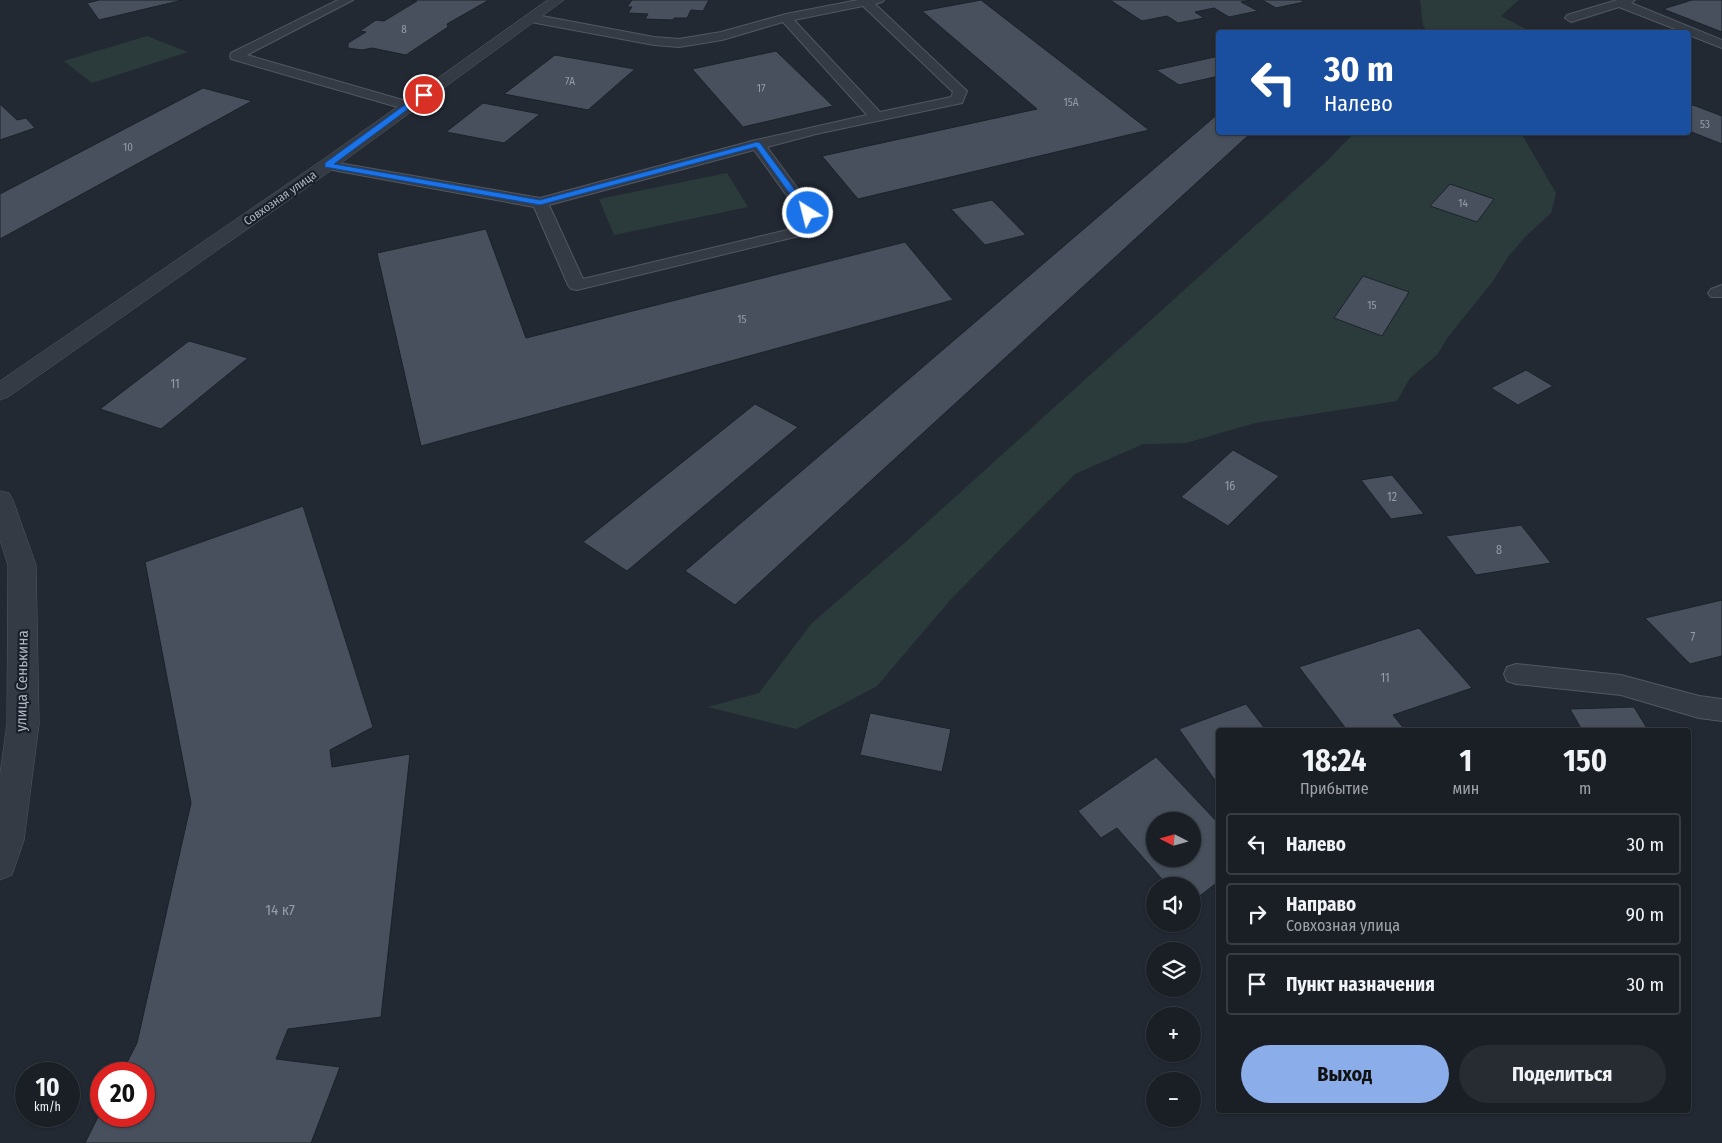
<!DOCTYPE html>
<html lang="ru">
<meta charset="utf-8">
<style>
body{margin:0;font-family:"Fira Sans Condensed",sans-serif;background:#272c32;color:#f1f3f6;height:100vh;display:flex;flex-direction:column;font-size:19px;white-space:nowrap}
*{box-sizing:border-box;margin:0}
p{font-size:16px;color:#9fa2a7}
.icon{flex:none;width:28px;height:28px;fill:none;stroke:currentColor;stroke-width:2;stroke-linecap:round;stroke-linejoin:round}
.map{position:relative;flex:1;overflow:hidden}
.panel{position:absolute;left:1216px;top:728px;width:475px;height:385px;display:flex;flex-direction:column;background:#1a1f26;border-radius:5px;box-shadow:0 1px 4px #0004,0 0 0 1px #383d43}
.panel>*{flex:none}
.guide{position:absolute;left:1216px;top:30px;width:475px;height:105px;border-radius:5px;box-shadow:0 1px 4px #0004,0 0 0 1px #383d43;background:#1a4fa0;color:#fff;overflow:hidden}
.needle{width:32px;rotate:276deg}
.fabs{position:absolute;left:1146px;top:812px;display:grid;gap:10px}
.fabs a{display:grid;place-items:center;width:55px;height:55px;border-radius:50%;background:#1a1f26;box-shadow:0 1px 4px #0004,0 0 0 1px #383d43;font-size:25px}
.speed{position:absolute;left:15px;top:1062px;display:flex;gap:10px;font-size:25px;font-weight:700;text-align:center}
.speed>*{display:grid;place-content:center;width:65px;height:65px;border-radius:50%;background:#1a1f26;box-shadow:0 1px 4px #0004,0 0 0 1px #383d43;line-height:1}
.speed small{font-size:12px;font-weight:400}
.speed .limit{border:8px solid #d22;background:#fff;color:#111}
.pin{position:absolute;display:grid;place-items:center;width:42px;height:42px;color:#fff;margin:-21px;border:2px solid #fff;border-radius:50%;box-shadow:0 1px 5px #0007}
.me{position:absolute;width:55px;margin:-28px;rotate:324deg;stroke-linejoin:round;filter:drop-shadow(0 0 4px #0008)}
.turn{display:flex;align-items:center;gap:18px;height:105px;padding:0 25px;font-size:22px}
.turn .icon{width:65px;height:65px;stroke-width:2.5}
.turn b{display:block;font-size:35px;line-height:42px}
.eta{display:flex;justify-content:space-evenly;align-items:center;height:85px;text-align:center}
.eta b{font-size:30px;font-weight:700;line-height:35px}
.button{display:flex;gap:10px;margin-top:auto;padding:10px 25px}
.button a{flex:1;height:58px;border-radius:30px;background:#8badea;color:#111;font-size:20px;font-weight:700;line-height:58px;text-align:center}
.button a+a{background:#272c32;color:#f1f3f6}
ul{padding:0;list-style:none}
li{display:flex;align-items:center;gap:15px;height:62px;margin:0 10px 8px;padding:0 15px;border:2px solid #383d43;border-radius:5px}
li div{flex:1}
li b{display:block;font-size:19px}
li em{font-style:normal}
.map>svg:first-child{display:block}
.green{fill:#2b3b3b}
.building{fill:#48505d;stroke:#1c222b;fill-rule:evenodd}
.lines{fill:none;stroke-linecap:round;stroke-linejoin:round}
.lane-casing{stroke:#525862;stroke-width:2}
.street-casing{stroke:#525862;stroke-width:1}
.lane{fill:#353b44;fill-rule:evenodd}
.street{fill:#353b44;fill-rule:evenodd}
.route{fill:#1a73e8;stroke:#114b97}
.labels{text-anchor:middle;stroke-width:4.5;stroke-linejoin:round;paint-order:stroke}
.far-number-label{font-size:11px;fill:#959ca8}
.far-street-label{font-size:12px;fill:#afb5c1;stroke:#1a2029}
.number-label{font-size:12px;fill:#959ca8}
.street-label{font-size:15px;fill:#afb5c1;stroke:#1a2029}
.near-number-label{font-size:15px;fill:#959ca8}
</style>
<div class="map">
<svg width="1722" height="1143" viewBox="0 0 1722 1143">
<rect width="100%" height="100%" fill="#222933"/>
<g class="green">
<path d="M1420 0H1519L1501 16 1531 32H1427L1423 25Z"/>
<path d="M147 36 188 52 92 83 64 61Z"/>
<path d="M1354 133H1521L1556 193 1551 213 1526 236 1508 257 1493 281 1448 337 1437 355 1410 378 1397 401 1255 423 1186 443 1143 444 1075 474 951 599 877 686 796 729 708 707 759 693 812 623 901 546 1327 161Z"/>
<path d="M727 173 748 207 614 235 599 199Z"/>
</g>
<g class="building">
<path d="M99 0H183L99 20 87 3Z"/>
<path d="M411 0H489L447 24 448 27 406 55 372 48 362 50 348 48V43L366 32 360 31 376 20 384 21 417 1Z"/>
<path d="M632 0H709L703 11 691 10 687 18H674L673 20 645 19 648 14 628 13 632 7H627Z"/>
<path d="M981 0 1149 130 858 199 822 156 1037 109 922 11Z"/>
<path d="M1110 0H1251L1241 2 1258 11 1229 17 1214 8 1195 12 1204 18 1178 23 1167 16 1142 21Z"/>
<path d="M1262 0H1301L1304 2 1276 8Z"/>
<path d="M1692 0H1722V32L1663 9Z"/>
<path d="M776 51 833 106 743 127 692 69Z"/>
<path d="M555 55 635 69 588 110 504 94Z"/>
<path d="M1219 56V76L1179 85 1156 70Z"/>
<path d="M203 88 252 101 0 239V194Z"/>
<path d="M483 103 540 114 504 143 446 132Z"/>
<path d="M0 104 17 120 26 118 35 128 0 140Z"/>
<path d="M1693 105 1722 116V144L1689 131V107Z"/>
<path d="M1219 113V132H1252L735 605 685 571Z"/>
<path d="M1450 184 1494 199 1477 222 1430 206Z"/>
<path d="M992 200 1026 235 985 245 951 209Z"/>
<path d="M486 229 526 338 905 242 953 300 421 446 377 253Z"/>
<path d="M1363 276 1409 292 1382 336 1334 318Z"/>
<path d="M189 341 248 358 161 429 100 409Z"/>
<path d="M1526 370 1553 386 1518 405 1491 388Z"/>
<path d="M755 404 798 427 627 571 583 542Z"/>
<path d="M1233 450 1279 476 1228 526 1181 497Z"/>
<path d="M1392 475 1424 514 1391 519 1361 480Z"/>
<path d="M303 506 373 727 330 750 332 767 410 754 381 1017 288 1029 276 1059 340 1067 311 1143H85L101 1111V1116H144V1074H121L137 1043 191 803 145 562Z"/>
<path d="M1521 525 1551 563 1476 575 1446 536Z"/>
<path d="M1722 600V656L1690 664 1645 618Z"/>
<path d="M1419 628 1472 688 1393 715 1405 730H1347L1299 667Z"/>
<path d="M1246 704 1266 730H1219V786L1179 729Z"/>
<path d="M1634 707 1648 730H1582L1570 709Z"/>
<path d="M870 713 951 729 942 772 860 755Z"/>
<path d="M1156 757 1219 824V881L1192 902V886H1168L1117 828 1101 838 1078 811ZM1155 821H1192V859H1155Z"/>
</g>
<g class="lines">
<defs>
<g id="lane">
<path d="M338 0H353L247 55 413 103 415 106 413 109 408 110 231 59 230 56 231 53Z"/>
<path d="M858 0H884L882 2 875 4 967 91 962 103 816 134 767 147 826 227 824 230 577 290 571 289 568 285 534 207 327 169 322 168 320 165 322 162 327 161 540 198 752 141 867 115 783 22 722 40 679 47 654 45 531 22 525 18 531 14 654 37 679 39 721 32 786 14ZM863 6 953 92 951 97 880 112 794 20ZM754 150 808 225 583 279 549 205Z"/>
<path d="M1617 0H1635L1631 3 1722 40V48L1689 35V32H1683L1619 7 1571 22 1565 18 1567 15Z"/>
<path d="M1722 285V297H1711L1708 293 1711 289Z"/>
<path d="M1516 664 1621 675 1699 696 1722 699V721L1699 718 1621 695 1516 684 1507 681 1504 674 1507 667Z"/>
</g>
<g id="street">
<path d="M548 0H564L333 169 8 397 0 400V381L321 161Z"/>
<path d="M0 491 9 493 13 500 36 565 39 724 24 840 12 875 0 880V774L7 724 8 565 0 540Z"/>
</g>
</defs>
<use href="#lane" class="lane-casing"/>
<use href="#street" class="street-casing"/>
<use href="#lane" class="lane"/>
<use href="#street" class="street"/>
</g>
<path class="route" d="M421 93 427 95 334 164 540 200 757 142 760 143 812 213 805 215 756 147 540 205 325 167V163Z"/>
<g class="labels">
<g class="far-number-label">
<text x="404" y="33">8</text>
<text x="570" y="85">7А</text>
<text x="761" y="92">17</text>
<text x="1071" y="106">15А</text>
<text x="1705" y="128">53</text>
<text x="128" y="151">10</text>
<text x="1463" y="207">14</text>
<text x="1372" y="309">15</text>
<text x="742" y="323">15</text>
</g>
<g class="far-street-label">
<text transform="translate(280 198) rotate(-35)" y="4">Совхозная улица</text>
</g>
<g class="number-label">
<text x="175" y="388">11</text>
<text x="1230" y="490">16</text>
<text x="1392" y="501">12</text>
<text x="1499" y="554">8</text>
<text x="1693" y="641">7</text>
<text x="1385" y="682">11</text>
</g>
<g class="street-label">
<text transform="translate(22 681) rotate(-89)" y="5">улица Сенькина</text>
</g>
<g class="near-number-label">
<text x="280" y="915">14 к7</text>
</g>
</g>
</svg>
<div class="fabs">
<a><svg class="needle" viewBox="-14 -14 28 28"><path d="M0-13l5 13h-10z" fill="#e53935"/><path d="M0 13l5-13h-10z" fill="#9fa2a7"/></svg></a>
<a><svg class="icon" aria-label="sound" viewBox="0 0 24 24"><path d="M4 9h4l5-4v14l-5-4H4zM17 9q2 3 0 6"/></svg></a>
<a><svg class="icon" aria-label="layers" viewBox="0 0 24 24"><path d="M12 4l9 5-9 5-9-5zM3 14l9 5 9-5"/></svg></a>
<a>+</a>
<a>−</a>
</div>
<div class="speed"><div>10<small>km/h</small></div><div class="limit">20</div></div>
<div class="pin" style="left:424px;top:95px;background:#d93025"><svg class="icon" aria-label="arrive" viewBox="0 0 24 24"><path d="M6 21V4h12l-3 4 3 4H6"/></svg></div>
<svg class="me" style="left:808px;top:213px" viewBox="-20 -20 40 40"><circle r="17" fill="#1a73e8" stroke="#fff" stroke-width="3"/><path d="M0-11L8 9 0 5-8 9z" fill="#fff"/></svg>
<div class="guide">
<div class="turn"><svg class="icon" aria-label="left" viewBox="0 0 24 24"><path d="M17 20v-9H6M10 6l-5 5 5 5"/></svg><div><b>30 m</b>Налево</div></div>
</div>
<section class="panel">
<div class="eta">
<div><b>18:24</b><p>Прибытие</p></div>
<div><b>1</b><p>мин</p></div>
<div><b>150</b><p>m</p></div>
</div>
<ul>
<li><svg class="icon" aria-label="left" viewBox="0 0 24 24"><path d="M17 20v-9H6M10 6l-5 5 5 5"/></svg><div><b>Налево</b></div><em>30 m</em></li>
<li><svg class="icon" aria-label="right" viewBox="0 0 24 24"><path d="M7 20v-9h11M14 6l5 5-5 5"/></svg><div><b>Направо</b><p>Совхозная улица</p></div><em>90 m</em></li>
<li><svg class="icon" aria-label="arrive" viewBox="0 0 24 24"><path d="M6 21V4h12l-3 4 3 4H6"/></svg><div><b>Пункт назначения</b></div><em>30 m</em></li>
</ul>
<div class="button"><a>Выход</a><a>Поделиться</a></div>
</section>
</div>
